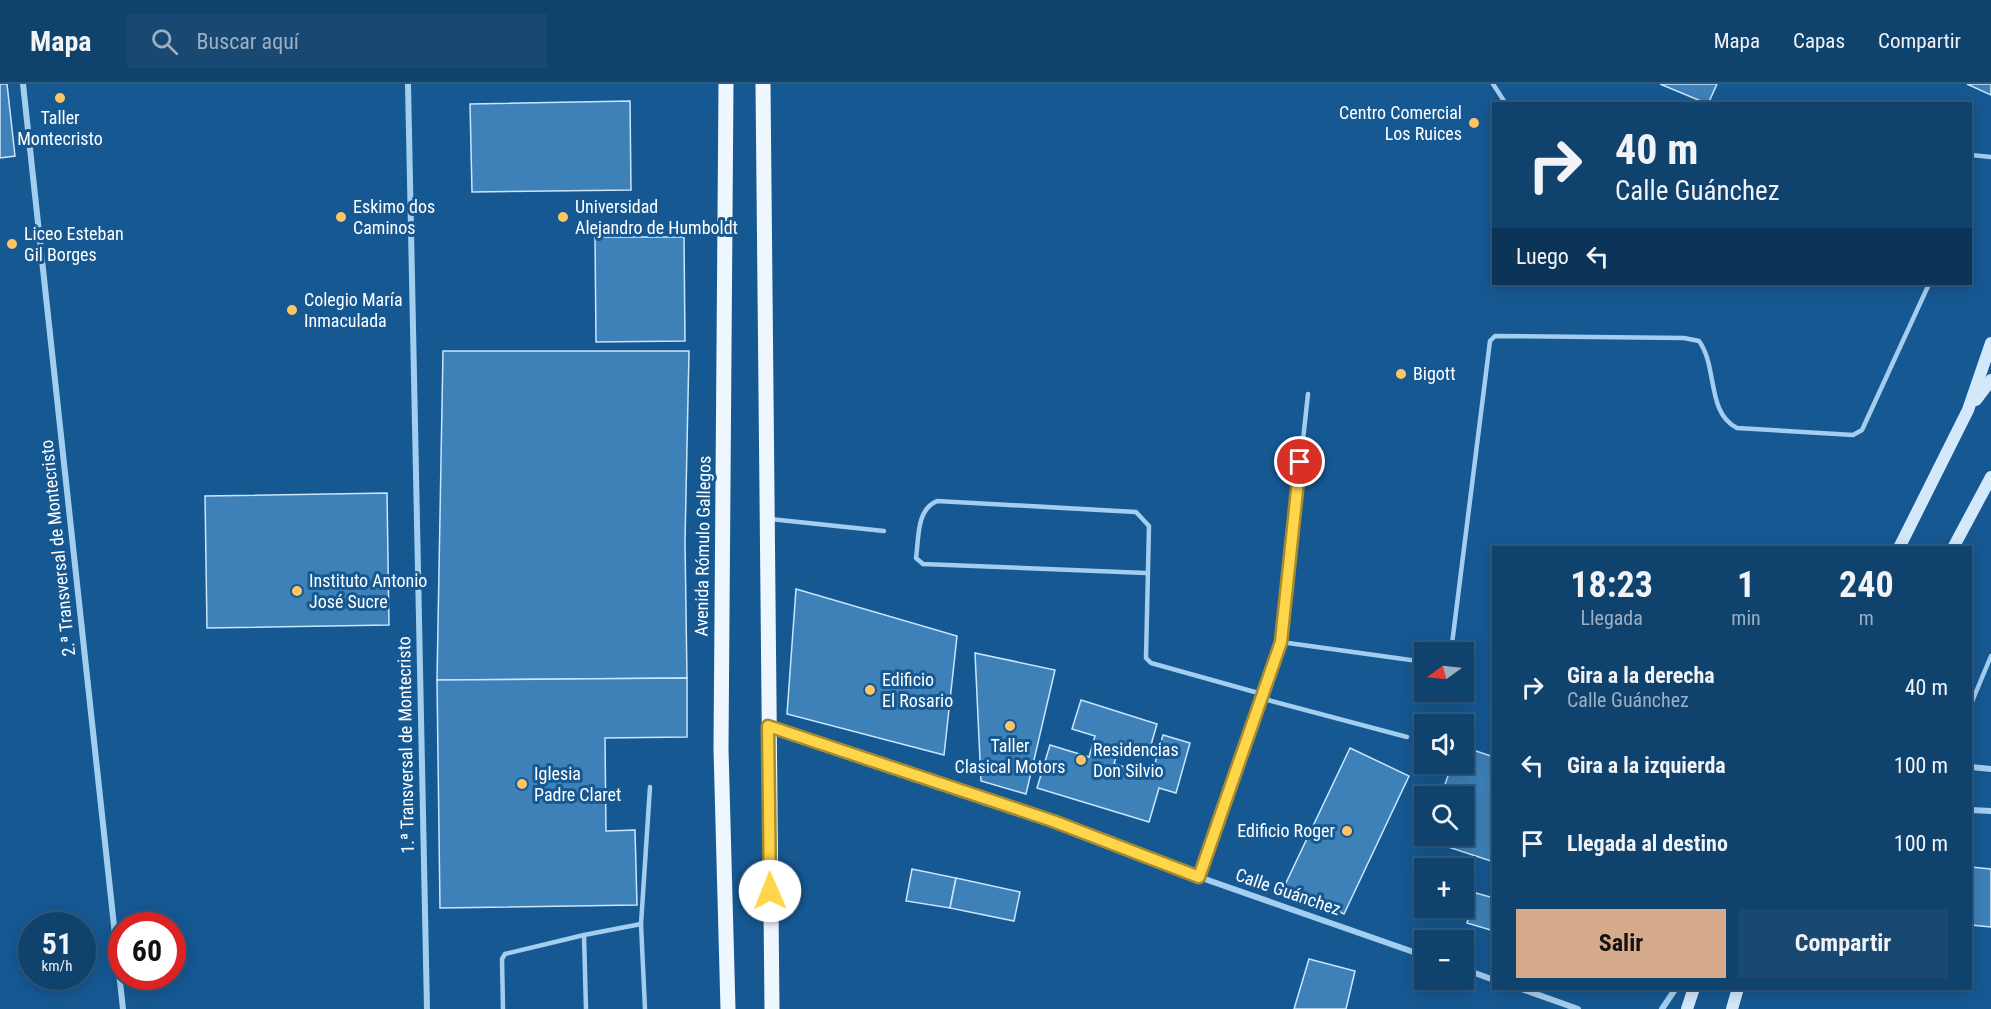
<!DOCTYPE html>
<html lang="es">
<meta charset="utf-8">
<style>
body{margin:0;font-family:"Roboto Condensed",sans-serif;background:#194973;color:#f1f3f6;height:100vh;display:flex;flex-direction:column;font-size:22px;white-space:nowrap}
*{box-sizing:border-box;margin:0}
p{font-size:20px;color:#9cb0c2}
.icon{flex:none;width:33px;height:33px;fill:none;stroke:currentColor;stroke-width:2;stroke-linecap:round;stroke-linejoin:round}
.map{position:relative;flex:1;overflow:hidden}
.details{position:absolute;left:1492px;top:462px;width:480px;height:444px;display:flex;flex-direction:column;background:#10426e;border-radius:0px;box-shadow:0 3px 15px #0003,0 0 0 2px #305b81}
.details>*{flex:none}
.hud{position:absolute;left:1492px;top:18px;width:480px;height:183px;border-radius:0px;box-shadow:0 3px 15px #0003,0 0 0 2px #305b81;background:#10426e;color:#f1f3f6;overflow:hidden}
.needle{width:39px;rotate:255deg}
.tools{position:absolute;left:1414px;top:558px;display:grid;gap:12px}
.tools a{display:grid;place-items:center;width:60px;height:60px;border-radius:0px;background:#10426e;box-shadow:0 3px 15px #0003,0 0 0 2px #305b81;font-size:30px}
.speed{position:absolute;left:18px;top:828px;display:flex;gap:12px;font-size:30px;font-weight:700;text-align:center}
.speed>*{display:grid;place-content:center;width:78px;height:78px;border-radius:50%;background:#10426e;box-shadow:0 3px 15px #0003,0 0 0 2px #305b81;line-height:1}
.speed small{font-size:15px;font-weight:400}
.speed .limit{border:9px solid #d22;background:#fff;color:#111}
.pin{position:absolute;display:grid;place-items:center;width:51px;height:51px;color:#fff;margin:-26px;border:3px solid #fff;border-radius:50%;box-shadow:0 2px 6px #0007}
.me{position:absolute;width:66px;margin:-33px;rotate:359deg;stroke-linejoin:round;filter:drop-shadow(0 0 4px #0008)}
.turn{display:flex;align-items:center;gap:21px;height:126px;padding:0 24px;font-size:27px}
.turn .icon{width:78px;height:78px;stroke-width:2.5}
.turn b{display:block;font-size:42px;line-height:51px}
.then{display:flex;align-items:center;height:57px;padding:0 24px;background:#0003;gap:12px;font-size:22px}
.eta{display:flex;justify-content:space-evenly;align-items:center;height:102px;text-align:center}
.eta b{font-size:36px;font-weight:700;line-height:42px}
.primary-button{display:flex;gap:12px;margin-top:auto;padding:12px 24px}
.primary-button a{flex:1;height:69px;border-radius:0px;background:#d6ab8b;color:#111;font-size:24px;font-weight:700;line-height:69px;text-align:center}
.primary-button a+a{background:#194973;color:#f1f3f6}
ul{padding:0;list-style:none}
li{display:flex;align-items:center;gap:18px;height:78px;padding:0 24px}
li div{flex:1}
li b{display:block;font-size:22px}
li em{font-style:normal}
header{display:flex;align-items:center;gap:36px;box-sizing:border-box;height:84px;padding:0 30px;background:#10426e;border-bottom:2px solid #305b81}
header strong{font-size:28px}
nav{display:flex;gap:33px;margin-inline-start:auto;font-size:21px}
.search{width:420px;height:54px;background:#194973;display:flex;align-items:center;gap:15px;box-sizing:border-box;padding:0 21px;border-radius:0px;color:#9cb0c2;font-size:22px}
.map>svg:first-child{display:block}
.building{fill:#3e81b9;stroke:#cbe6fc;stroke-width:1.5}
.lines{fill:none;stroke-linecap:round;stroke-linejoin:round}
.lane{stroke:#a4cef0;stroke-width:4.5}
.street{stroke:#a4cef0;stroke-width:6}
.secondary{stroke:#d3e8fb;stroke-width:12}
.primary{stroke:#eef6ff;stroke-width:15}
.route-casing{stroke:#a68a30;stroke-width:15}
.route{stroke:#ffd54a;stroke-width:10}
.poi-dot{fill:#ffc464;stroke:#165892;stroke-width:2}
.labels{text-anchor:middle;stroke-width:6;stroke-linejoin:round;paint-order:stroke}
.poi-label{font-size:18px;fill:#fff;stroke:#165892;text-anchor:start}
.street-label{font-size:18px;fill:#fff;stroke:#165892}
</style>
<header>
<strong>Mapa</strong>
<div class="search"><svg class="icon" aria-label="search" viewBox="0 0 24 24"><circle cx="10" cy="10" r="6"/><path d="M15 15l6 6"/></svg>Buscar aquí</div>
<nav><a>Mapa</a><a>Capas</a><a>Compartir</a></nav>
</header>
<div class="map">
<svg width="1991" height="925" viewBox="0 0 1991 925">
<rect width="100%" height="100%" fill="#165892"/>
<g class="building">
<path d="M0 0H7L15 72 0 74Z"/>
<path d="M1660 0H1717L1708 20Z"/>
<path d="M1967 0H1991V11Z"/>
<path d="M630 17 631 106 472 108 470 20Z"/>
<path d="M595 153H684L685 257 596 258Z"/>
<path d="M443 267H689L685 458 687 594 437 596Z"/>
<path d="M387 409 389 541 207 544 205 412Z"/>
<path d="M796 505 957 552 944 671 787 630Z"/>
<path d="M975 569 1055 586 1026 710 981 697Z"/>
<path d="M687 594V653L605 654 606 747 635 746 637 821 440 824 437 596Z"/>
<path d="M1081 616 1157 640 1149 668 1120 659 1114 680 1152 690 1163 651 1190 659 1176 709 1159 704 1149 738 1037 704 1050 661 1089 673 1095 652 1072 645Z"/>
<path d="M1464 663 1494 673V778L1427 756 1428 752H1464V712H1441L1452 680H1464Z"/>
<path d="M1350 664 1409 692 1344 830 1285 801Z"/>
<path d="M1971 783 1991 785V843L1971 841Z"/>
<path d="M912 785 956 794 950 824 906 817Z"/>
<path d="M956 794 1020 808 1014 837 950 824Z"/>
<path d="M1476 809 1494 814V847L1467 839Z"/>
<path d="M1309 875 1355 887 1346 925H1294Z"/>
</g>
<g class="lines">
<g class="lane">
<path d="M1493 0 1506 20"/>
<path d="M1971 71 1991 73"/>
<path d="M770 435 884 447"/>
<path d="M1146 489 923 480 916 474C919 454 916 426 937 417L1136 428 1149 442 1146 574 1151 579 1262 610"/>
<path d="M1281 558 1308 310"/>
<path d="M1451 568 1490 257 1495 252 1684 254 1699 257C1718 283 1706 328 1737 344L1853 351 1862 346 1929 200"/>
<path d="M1260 614 1407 653"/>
<path d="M1971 620 1991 572"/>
<path d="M1199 793 1281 558 1425 578"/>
<path d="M641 840 650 703"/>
<path d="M503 925 502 875 505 870 584 851"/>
<path d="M586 925 584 851 641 840 645 925"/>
</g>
<g class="street">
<path d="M23 0 123 925"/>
<path d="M408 0 427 925"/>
<path d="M771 644 1053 737 1199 793 1425 872"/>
<path d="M1971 683 1991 685"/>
<path d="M1971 726 1991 727"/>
<path d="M1464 885 1494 896"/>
<path d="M1519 904 1578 925"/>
<path d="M1662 925 1676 904"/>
</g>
<g class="secondary">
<path d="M1976 316 1991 296"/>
<path d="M1899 464 1968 326 1991 259"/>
<path d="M1953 464 1991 393"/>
<path d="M1687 925 1694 904"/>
<path d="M1732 925 1738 904"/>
</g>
<g class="primary">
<path d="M726 0 721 665 728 925"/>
<path d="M763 0 772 925"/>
</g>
</g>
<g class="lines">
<defs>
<path id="route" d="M770 807 768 642 1053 737 1199 793 1281 558 1300 378"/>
</defs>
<use href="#route" class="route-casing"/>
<use href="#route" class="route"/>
</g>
<g class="poi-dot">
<circle cx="60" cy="14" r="6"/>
<circle cx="1474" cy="39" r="6"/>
<circle cx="341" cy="133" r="6"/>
<circle cx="563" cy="133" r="6"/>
<circle cx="12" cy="160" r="6"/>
<circle cx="292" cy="226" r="6"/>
<circle cx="1401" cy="290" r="6"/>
<circle cx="297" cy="507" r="6"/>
<circle cx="870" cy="606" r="6"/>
<circle cx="1010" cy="642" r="6"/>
<circle cx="1081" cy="676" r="6"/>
<circle cx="522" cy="700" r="6"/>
<circle cx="1347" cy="747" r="6"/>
</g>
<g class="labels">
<g class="poi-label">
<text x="1462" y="35" text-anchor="end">Centro Comercial<tspan x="1462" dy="21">Los Ruices</tspan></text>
<text x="60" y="40" text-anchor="middle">Taller<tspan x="60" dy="21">Montecristo</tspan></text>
<text x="353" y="129">Eskimo dos<tspan x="353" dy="21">Caminos</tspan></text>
<text x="575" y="129">Universidad<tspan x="575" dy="21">Alejandro de Humboldt</tspan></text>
<text x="24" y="156">Liceo Esteban<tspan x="24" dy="21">Gil Borges</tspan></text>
<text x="304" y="222">Colegio María<tspan x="304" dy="21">Inmaculada</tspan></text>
<text x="1413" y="296">Bigott</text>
<text x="309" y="503">Instituto Antonio<tspan x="309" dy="21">José Sucre</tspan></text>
<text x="882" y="602">Edificio<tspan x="882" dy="21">El Rosario</tspan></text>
<text x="1010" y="668" text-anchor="middle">Taller<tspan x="1010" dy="21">Clasical Motors</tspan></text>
<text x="1093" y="672">Residencias<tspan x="1093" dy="21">Don Silvio</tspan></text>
<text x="534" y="696">Iglesia<tspan x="534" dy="21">Padre Claret</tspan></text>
<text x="1335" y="753" text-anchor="end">Edificio Roger</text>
</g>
<g class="street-label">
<text transform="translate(703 462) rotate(-89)" y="6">Avenida Rómulo Gallegos</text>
<text transform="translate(58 464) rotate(-96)" y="6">2.ª Transversal de Montecristo</text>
<text transform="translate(406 661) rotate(-91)" y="6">1.ª Transversal de Montecristo</text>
<text transform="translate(1288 808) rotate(19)" y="6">Calle Guánchez</text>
</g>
</g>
</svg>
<div class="tools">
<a><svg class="needle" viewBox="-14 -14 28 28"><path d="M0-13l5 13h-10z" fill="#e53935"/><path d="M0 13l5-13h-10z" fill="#9cb0c2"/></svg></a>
<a><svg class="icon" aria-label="sound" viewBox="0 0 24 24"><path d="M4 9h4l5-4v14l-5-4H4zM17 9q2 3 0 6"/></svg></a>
<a><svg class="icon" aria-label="search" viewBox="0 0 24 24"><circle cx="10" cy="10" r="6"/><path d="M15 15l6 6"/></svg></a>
<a>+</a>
<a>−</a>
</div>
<div class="speed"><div>51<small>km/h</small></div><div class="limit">60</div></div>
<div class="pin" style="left:1300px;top:378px;background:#d93025"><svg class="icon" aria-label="arrive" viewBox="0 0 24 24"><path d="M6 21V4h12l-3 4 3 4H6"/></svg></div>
<svg class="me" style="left:770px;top:807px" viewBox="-20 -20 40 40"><circle r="19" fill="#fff"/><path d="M0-13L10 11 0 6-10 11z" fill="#ffd54a"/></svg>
<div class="hud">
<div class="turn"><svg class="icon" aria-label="right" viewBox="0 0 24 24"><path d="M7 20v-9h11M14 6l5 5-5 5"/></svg><div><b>40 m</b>Calle Guánchez</div></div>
<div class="then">Luego<svg class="icon" aria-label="left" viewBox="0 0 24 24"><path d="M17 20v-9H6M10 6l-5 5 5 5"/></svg></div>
</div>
<section class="details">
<div class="eta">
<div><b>18:23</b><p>Llegada</p></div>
<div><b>1</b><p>min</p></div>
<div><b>240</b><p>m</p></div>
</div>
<ul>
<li><svg class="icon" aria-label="right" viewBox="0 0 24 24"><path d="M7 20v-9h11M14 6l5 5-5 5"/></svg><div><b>Gira a la derecha</b><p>Calle Guánchez</p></div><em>40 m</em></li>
<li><svg class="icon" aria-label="left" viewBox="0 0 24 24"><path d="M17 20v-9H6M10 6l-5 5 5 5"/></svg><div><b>Gira a la izquierda</b></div><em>100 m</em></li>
<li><svg class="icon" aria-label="arrive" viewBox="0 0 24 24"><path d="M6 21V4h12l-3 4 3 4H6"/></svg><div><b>Llegada al destino</b></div><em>100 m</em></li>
</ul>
<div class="primary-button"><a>Salir</a><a>Compartir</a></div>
</section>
</div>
